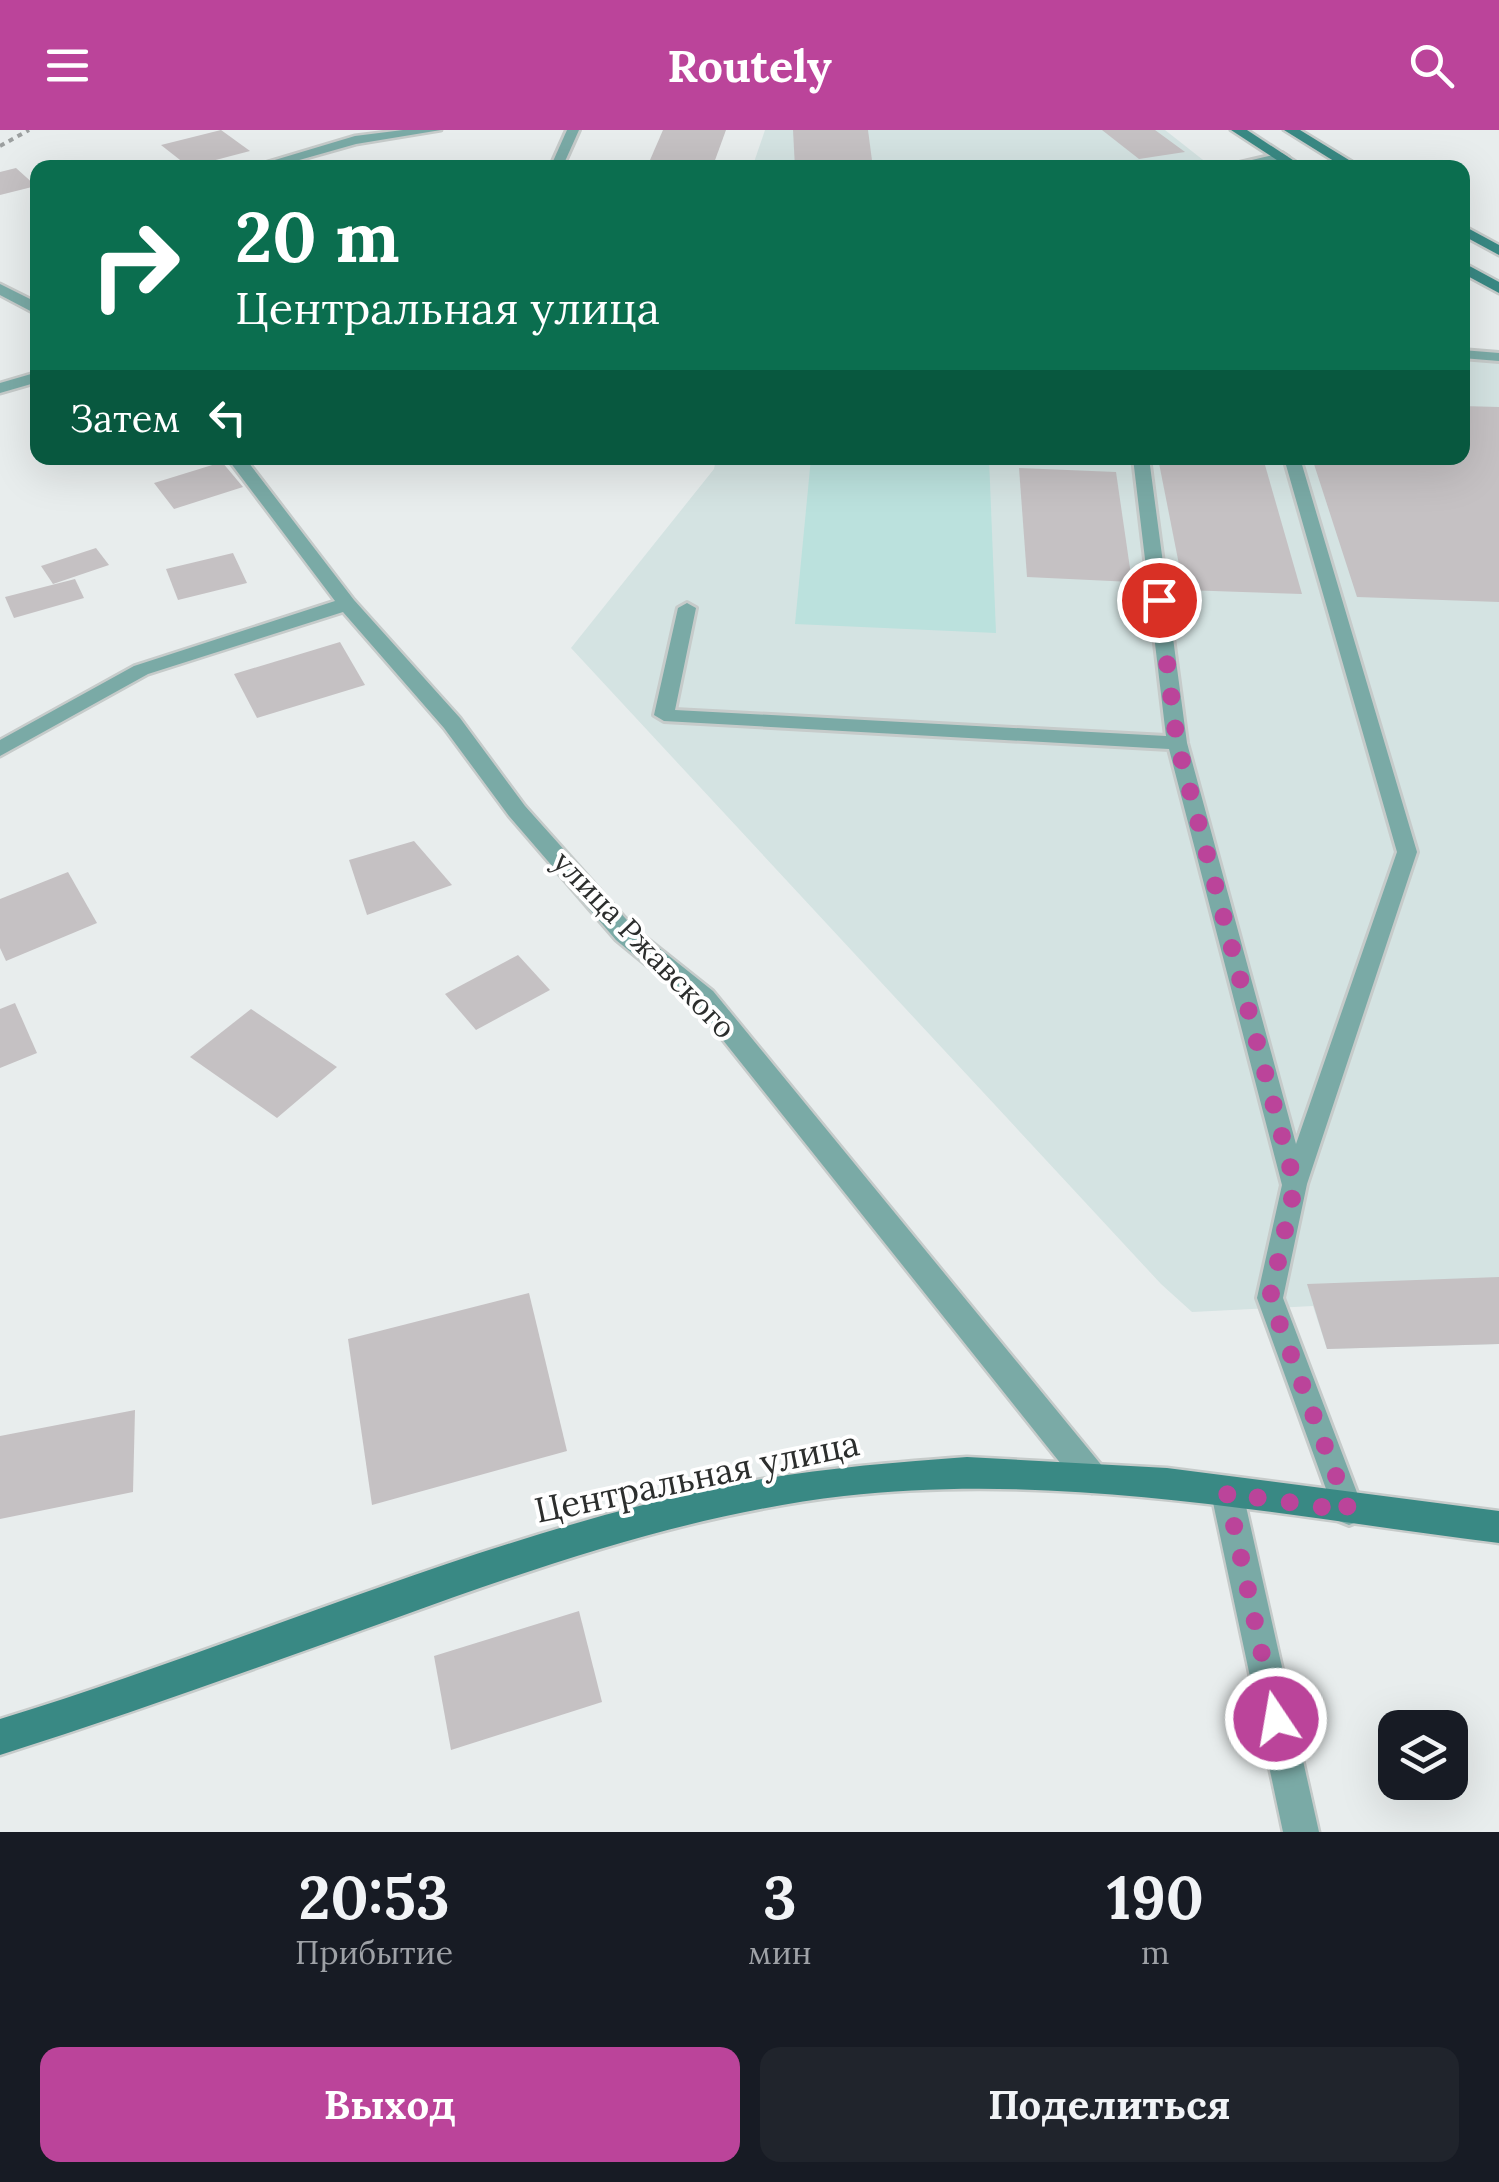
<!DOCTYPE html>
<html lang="ru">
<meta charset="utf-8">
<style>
body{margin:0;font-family:Lora,serif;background:#20242c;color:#f1f3f6;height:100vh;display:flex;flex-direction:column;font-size:38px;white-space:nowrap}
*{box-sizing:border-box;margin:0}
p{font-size:32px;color:#9ea1a6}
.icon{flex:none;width:55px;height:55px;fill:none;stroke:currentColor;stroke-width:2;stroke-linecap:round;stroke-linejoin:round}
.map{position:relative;height:1702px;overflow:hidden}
.panel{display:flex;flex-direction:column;background:#171b24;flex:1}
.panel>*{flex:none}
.guide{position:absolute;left:30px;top:30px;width:1440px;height:305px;border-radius:20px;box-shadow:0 10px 40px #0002;background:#0b6e4f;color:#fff;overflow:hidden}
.tools{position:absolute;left:1378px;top:1580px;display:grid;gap:20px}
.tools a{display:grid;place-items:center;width:90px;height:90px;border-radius:20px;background:#171b24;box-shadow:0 10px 40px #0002;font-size:50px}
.pin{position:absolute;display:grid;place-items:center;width:85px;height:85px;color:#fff;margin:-42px;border:5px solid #fff;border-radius:50%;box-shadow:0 2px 10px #0007}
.me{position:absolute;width:110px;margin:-55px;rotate:348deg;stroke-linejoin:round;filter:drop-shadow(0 0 8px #0008)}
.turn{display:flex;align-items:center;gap:35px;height:210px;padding:0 40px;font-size:45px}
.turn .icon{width:130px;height:130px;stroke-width:2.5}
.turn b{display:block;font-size:70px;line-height:85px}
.then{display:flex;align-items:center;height:95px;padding:0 40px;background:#0003;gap:20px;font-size:38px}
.eta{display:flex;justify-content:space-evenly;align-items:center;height:170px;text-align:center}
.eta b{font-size:60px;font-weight:800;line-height:70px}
.primary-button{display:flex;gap:20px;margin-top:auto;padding:20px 40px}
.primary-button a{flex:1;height:115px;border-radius:20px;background:#bb449a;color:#fff;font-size:40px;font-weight:800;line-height:115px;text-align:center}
.primary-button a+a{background:#20242c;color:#f1f3f6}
header{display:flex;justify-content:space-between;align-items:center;height:130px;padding:0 40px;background:#bb449a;color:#fff;font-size:45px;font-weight:800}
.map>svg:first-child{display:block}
.built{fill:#d4e3e2}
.green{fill:#bbe1dd}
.building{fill:#c5c1c3}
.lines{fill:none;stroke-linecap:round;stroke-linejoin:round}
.lane-casing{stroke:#c6cbca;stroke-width:6}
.street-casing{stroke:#c6cbca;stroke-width:5}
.secondary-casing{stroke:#c6cbca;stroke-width:5}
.path{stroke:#9b9f9f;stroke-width:4;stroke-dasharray:5 5;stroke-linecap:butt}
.lane{fill:#7aaaa6;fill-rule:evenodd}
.street{fill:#7aaaa6;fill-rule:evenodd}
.secondary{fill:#398984;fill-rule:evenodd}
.route{stroke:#bb449a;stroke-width:18;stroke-dasharray:0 32.4}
.labels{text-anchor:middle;stroke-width:8;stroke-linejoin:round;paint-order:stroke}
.street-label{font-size:30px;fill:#2c2e2d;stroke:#fff}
.near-street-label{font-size:35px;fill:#2c2e2d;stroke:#fff}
</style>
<header><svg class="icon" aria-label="menu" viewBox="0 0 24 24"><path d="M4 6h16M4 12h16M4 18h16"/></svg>Routely<svg class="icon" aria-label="search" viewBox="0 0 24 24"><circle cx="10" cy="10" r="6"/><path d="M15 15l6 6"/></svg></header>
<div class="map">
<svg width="1499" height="1702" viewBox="0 0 1499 1702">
<rect width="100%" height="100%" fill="#e8eded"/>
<g class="built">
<path d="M765 0H1165L1212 37 752 38Z"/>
<path d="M1463 229 1499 230V1214L1327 1219 1313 1176 1192 1182 1161 1154 571 518 714 339 716 328H1462Z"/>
</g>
<path class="green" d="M811 328H989L996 503 795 494Z"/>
<g class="building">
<path d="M221 0 250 21 189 37 161 15Z"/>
<path d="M663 0H726L714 33 650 30Z"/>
<path d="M793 0H868L873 38H795Z"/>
<path d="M1102 0H1155L1185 22 1139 29Z"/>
<path d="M919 30 1030 34V38H918Z"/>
<path d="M16 38 36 56 0 65V42Z"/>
<path d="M1462 276 1499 277V472L1357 467 1312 328H1462Z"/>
<path d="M1158 328H1263L1302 464 1184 460Z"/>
<path d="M222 332 243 357 174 379 154 353Z"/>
<path d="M1019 338 1116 342 1132 452 1027 447Z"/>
<path d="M96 418 109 435 53 454 41 436Z"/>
<path d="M233 423 247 453 178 470 166 439Z"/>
<path d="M75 449 84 468 14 488 5 467Z"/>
<path d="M340 512 365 555 257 588 234 544Z"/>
<path d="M414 711 452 755 367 785 349 730Z"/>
<path d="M68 742 97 793 6 831 0 818V769Z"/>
<path d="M518 825 550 860 476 900 445 864Z"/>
<path d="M15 873 37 923 0 938V879Z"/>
<path d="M251 879 337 937 277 988 190 927Z"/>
<path d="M1499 1147V1214L1327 1219 1307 1154Z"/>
<path d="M529 1163 567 1321 372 1375 348 1209Z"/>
<path d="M135 1280 133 1362 0 1389V1306Z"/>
<path d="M579 1481 602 1572 451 1620 434 1526Z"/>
</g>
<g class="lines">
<defs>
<g id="lane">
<path d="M567 0H579L562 38H550Z"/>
<path d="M1282 23 1288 27 1286 30 1246 38H1218Z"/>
<path d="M1462 220 1499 223V231L1462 228Z"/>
<path d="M1133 328H1149L1187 613 1296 1014 1397 722 1284 328H1300L1417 722 1307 1054 1283 1168 1364 1381 1359 1391 1349 1395 1339 1391 1334 1381 1257 1168 1282 1055 1169 619 664 591 654 585 678 478 687 473 696 478 675 580 1166 606Z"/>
</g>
<g id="street">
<path d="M403 0H441L356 14 271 38H248L355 6Z"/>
<path d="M0 154 38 173V185L0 165Z"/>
<path d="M38 242V252L0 263V253Z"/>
<path d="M227 328H245L354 470 460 588 525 676 634 798 713 861 1103 1337 1108 1348 1103 1359 1092 1363 1081 1359 695 875 616 810 509 686 444 598 343 482 148 544 0 626V610L134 536 335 471Z"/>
<path d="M1227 1348 1238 1352 1243 1363 1319 1702H1283L1211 1363 1216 1352Z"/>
</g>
<g id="secondary">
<path d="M1231 0H1247L1305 38H1289Z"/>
<path d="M1284 0H1300L1362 38H1345Z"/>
<path d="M1462 95 1499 115V125L1462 105Z"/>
<path d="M1462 132 1499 152V163L1462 143Z"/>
<path d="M967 1327 1167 1338 1499 1381V1413C1281 1386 1064 1341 844 1366 690 1384 540 1436 396 1488 264 1535 133 1583 0 1625V1589C239 1516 476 1408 720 1357 802 1340 884 1333 967 1327Z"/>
</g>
</defs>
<use href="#lane" class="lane-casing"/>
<use href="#street" class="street-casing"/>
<use href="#secondary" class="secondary-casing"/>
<path class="path" d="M0 16 29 0"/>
<use href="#lane" class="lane"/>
<use href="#street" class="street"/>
<use href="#secondary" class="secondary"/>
</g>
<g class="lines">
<path class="route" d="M1159 470 1177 612 1295 1055 1270 1168 1349 1381 1227 1363 1276 1589"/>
</g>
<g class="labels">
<g class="street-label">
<text transform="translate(644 815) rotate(46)" y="10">улица Ржавского</text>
</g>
<g class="near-street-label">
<text transform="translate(697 1347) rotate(-12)" y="12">Центральная улица</text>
</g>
</g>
</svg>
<div class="tools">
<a><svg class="icon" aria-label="layers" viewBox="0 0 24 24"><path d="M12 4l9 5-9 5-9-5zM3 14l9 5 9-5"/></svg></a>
</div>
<div class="pin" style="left:1159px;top:470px;background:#d93025"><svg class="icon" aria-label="arrive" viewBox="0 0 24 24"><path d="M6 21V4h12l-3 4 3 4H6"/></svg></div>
<svg class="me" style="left:1276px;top:1589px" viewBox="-20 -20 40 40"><circle r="17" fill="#bb449a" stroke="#fff" stroke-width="3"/><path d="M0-11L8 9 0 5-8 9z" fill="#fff"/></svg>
<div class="guide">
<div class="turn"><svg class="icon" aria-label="right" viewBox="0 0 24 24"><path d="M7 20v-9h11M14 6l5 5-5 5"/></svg><div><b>20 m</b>Центральная улица</div></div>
<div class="then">Затем<svg class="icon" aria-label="left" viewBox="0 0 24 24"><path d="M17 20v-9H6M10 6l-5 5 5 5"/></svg></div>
</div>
</div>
<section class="panel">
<div class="eta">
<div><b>20:53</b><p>Прибытие</p></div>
<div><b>3</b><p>мин</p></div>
<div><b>190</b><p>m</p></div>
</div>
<div class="primary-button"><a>Выход</a><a>Поделиться</a></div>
</section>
